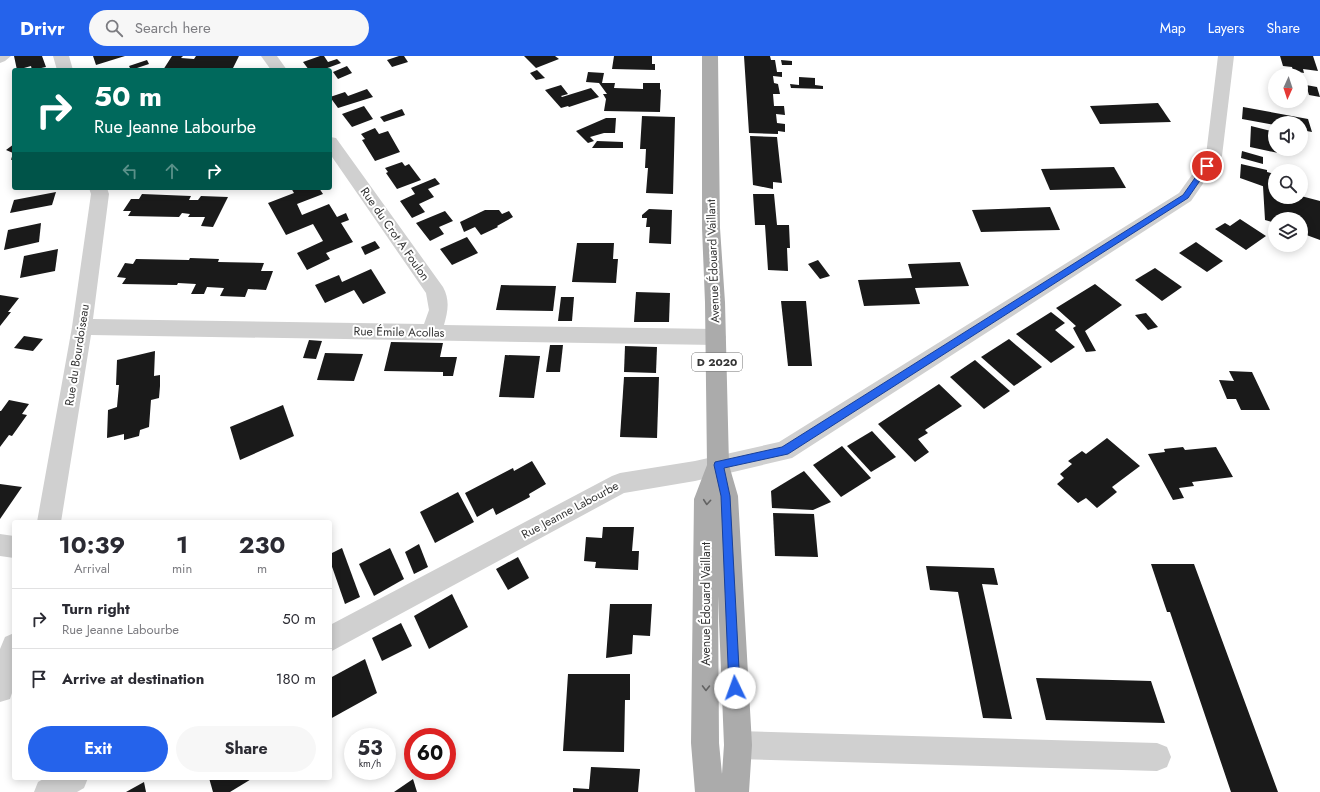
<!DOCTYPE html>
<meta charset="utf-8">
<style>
body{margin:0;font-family:Jost,sans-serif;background:#f7f7f7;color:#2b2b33;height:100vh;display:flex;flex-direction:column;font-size:15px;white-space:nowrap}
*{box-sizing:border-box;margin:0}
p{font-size:13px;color:#7c7c81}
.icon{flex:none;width:22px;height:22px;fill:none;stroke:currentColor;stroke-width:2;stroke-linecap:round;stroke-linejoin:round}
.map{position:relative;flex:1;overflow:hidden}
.side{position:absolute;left:12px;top:464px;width:320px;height:260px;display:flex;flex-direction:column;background:#fff;border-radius:4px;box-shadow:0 2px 10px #0003}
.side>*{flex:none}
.guide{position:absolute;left:12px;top:12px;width:320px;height:122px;border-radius:4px;box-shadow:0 2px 10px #0003;background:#00695c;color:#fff;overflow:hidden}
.needle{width:26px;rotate:183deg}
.tools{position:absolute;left:1268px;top:12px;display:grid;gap:8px}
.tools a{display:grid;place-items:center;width:40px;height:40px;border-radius:50%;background:#fff;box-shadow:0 2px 10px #0003;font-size:20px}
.speed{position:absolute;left:344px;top:672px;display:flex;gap:8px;font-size:20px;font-weight:700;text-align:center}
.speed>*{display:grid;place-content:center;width:52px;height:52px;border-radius:50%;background:#fff;box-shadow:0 2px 10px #0003;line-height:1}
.speed small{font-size:10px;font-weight:400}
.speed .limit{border:6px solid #d22;background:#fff;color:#111}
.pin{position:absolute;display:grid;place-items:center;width:34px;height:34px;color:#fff;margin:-17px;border:2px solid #fff;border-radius:50%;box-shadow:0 1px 4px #0007}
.me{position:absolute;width:44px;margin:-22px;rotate:357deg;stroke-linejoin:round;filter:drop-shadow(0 0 3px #0008)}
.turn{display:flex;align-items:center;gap:14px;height:84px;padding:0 16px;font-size:18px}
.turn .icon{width:52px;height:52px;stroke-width:2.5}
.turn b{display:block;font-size:28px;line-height:34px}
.lanes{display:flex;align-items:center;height:38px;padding:0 16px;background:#0003;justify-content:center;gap:20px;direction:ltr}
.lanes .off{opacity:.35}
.eta{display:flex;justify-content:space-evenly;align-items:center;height:68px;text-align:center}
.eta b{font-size:24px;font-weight:700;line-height:28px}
.cta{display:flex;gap:8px;margin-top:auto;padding:8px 16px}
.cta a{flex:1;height:46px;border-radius:24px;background:#2563eb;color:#fff;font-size:16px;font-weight:700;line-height:46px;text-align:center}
.cta a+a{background:#f7f7f7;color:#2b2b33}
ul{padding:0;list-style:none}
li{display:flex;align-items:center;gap:12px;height:60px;padding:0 16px;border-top:1px solid #e1e1e2}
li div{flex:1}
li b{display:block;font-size:15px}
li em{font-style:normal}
header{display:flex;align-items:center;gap:24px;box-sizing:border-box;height:56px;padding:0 20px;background:#2563eb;color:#fff}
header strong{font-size:19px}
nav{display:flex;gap:22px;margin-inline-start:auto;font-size:14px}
.search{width:280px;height:36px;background:#f7f7f7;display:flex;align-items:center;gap:10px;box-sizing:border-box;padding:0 14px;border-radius:22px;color:#7c7c81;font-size:15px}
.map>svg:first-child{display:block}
.building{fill:#1a1a1a}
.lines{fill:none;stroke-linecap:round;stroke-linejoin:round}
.minor{fill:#d0d0d0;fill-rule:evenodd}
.major{fill:#ababab;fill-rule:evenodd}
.oneway{stroke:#636363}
.route{fill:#2563eb;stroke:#184099}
.labels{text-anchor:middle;stroke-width:4;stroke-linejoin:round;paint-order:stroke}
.shield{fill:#fff;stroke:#707070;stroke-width:1}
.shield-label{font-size:11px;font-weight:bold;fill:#333}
.street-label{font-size:12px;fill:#333;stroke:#fff}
</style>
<header>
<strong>Drivr</strong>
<div class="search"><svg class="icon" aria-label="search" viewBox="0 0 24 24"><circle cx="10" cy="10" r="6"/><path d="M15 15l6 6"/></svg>Search here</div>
<nav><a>Map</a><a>Layers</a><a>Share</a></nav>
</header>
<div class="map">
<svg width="1320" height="736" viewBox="0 0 1320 736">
<rect width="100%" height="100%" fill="#fff"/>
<g class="building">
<path d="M14 0H42L46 11 32 14 31 10 17 14Z"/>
<path d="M93 0H125L96 9Z"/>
<path d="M172 0H183L181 2 194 3 196 0H239L232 14 189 13 188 14H163Z"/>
<path d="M320 0H324L328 6 337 3 341 7 322 14H309L303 6Z"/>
<path d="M399 0H404L408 6 392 11 387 4Z"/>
<path d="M524 0H555L559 3 536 12Z"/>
<path d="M614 0H652V8H655V14L612 13Z"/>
<path d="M744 0H770L771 4H775L777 16H782V21L773 20 774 27 778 28 780 38H773L774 50H784L785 59 776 58 777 67 785 68V76L778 75V78L749 77Z"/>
<path d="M1280 0H1313L1318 15 1303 13 1304 17 1293 15 1292 11 1283 10Z"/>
<path d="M147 4 149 8 131 14 129 10Z"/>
<path d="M781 4 792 5V9H782Z"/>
<path d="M347 10 352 17 338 23 333 16Z"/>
<path d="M537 14 545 22 536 24 530 17Z"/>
<path d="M588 16 604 17 602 27H615L614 32 643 33V27H660V33L661 34 660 56 604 55 606 43 603 38H607L599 27 586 26Z"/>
<path d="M799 21 815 22V29L823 30V33L791 32 790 28 799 29Z"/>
<path d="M561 29 568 38 561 40 562 41 591 32 599 41 569 51 568 50 561 52 545 34Z"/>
<path d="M1306 29 1317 31 1320 41 1309 39Z"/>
<path d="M367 33 373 41 338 52 330 41 345 36 348 40Z"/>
<path d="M1158 47 1171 66 1100 68 1090 50Z"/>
<path d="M364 50 373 63 352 71 342 58Z"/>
<path d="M1243 51 1308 63 1312 76 1301 74V67H1275V69L1242 63Z"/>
<path d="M402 53 405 59 384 66 380 61Z"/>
<path d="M642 60 675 61 673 138 646 137 648 112H645L646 93H640Z"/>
<path d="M606 62H616L615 77H604L590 81 594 85 588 87 576 75Z"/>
<path d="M1251 70 1275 76V93H1282L1283 98 1250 91Z"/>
<path d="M375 72 379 78 388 75 400 96 375 105 362 84 365 83 361 78Z"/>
<path d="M750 80 777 81 782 127 773 126V133L753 129Z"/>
<path d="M597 85 623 86V92H592Z"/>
<path d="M14 88V103L11 104 13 97 6 94Z"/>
<path d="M1242 95 1263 101V108L1241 102Z"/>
<path d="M402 106 405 110 409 108 421 124 397 133 386 117 388 116 385 112Z"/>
<path d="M1241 108 1267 114V116L1275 118V141L1301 140 1320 145V184L1301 177V163H1275V167L1265 164 1263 130 1268 132 1240 122Z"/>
<path d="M1114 111 1126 132 1050 134 1041 113Z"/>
<path d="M435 122 440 128 428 133 434 141 419 148 425 156 412 162 400 145 415 138 411 132Z"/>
<path d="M291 132H319L323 138 297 148 302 159 329 148 337 161 346 157 349 164 341 167 353 186 326 197 330 203 307 214 297 197 323 185 313 168 286 179 268 147 294 137Z"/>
<path d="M56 136 52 149 10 157 14 144Z"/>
<path d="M142 138 191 140 189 144H198L201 140 228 141 213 171 201 170 205 161H188L190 158 182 157 179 161 128 160 131 155H123L131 143H139Z"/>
<path d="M753 138H774L777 169H789L790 192H787L788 215 768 214 765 169H755Z"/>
<path d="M1050 151 1060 174 981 176 972 154Z"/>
<path d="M649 153 672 154 671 188 649 187 650 171H646L647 162H642V159Z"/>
<path d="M485 154H499L502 158 509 155 513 161 497 170 498 171 481 179 475 171 464 176 460 166Z"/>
<path d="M445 155 453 165 439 171 444 178 430 185 416 167Z"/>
<path d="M1240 163 1266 180 1246 194 1215 173 1225 167 1230 170Z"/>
<path d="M41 167 39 186 4 194 8 174Z"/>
<path d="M467 181 478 197 452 209 440 193Z"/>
<path d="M375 185 380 192 365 199 361 191Z"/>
<path d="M1196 186 1223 205 1207 216 1179 197Z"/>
<path d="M577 187H614L613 203H618L616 227 572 226Z"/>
<path d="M58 193 55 215 20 222 24 200Z"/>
<path d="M190 202 219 203 218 206 264 207 261 215H273L266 234 248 233 245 241 220 240 224 232 207 231 204 238H191L196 228 178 227 177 229 122 228 126 222 117 221 125 207 133 208 136 203 189 204Z"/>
<path d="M818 204 830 220 820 223 808 208Z"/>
<path d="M960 206 969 230 915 232 920 248 864 250 858 224 912 222 908 208Z"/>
<path d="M1155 212 1182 231 1162 245 1135 224Z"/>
<path d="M371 213 386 237 363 248 354 234 325 247 315 229 339 219 342 226Z"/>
<path d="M1095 228 1122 249 1085 275 1096 295 1086 296 1073 272 1076 270 1056 252Z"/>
<path d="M501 229 556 230 553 255 496 254Z"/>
<path d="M636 236 670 237 669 266H634Z"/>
<path d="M0 239 19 242 8 256H11L0 270Z"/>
<path d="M561 241H574L572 265H558Z"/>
<path d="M781 245H806L812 310H788Z"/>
<path d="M1051 256 1065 267 1055 274 1075 291 1051 307 1016 278Z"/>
<path d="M1146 257 1158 271 1148 274 1135 259Z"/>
<path d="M24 280 43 283 33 295 14 292Z"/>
<path d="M1009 283 1042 311 1014 330 981 301Z"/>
<path d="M309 284 322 285 316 303 303 302Z"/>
<path d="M391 286 443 287 440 301H457L453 320H443V316L384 315Z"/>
<path d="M550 289H563L560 316H546Z"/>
<path d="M625 290 657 291 656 317 624 316Z"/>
<path d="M155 295 154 320 160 319V330L159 342 151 344 149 371 140 374 139 380 124 384V378L107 382 108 354 117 351 119 329H116L117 304Z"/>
<path d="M325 297 363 298 354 325 317 324Z"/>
<path d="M505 299 540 300 534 342 499 341Z"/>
<path d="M975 304 1010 335 984 353 950 321Z"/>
<path d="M1229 315 1252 316 1270 354H1241L1236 343H1227L1219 324 1234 325Z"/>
<path d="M624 321H659L657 382 620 381Z"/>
<path d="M939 328 962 350 925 374 928 377 918 383 929 396 915 406 878 368Z"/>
<path d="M9 344 29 348 22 358 27 359 12 380 9 379 0 391V355H1Z"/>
<path d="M283 349 294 380 240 404 230 371Z"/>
<path d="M872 375 896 401 871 416 847 390Z"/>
<path d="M1107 382 1140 410 1112 431 1117 436 1097 452 1086 442 1078 447 1057 428 1064 422 1060 418 1072 408 1068 405 1082 395 1086 398Z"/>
<path d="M842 390 871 422 841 441 813 409Z"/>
<path d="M1183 391 1185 394 1216 391 1233 421 1192 426 1194 430 1179 432 1184 442 1173 444 1148 398 1165 396 1164 393Z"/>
<path d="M532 405 546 428 529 438 530 441 496 459 493 452 477 461 465 437 513 412 514 415Z"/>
<path d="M804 415 831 446 813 454 772 452 771 435Z"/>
<path d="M0 428 22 431 0 463Z"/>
<path d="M458 436 474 466 435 487 420 456Z"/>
<path d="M773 457 814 458 818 501 775 500Z"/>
<path d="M603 471H634L632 495H639L638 514 595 512 596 506 584 505 586 481 602 482Z"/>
<path d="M419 488 428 511 414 518 405 496Z"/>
<path d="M342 492 360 541 345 548 330 505V498Z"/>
<path d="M390 492 404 523 374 540 359 508Z"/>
<path d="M518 501 529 522 508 534 496 513Z"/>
<path d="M1151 508H1194L1278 736H1231L1170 556H1167Z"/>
<path d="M926 510 994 512 998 529 982 528 1012 663 983 662 958 536 930 534Z"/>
<path d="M452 538 468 571 429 593 414 560Z"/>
<path d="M610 548H652L650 580 633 579 632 598 606 602Z"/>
<path d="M401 567 412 590 382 605 372 582Z"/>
<path d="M365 603 377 637 330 663V622Z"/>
<path d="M568 618H630V644H625L624 696 563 695Z"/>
<path d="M1036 622 1151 625 1165 667 1046 664Z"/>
<path d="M591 711 640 713 638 736H573V732L589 733Z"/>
<path d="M209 722H253L230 736H213Z"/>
<path d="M413 723 417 736H394Z"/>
<path d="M144 726 146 736H126Z"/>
</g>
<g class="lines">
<g class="minor">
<path d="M0 0H11L5 5 0 7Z"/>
<path d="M53 0H69L73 14H57Z"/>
<path d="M261 0H277L287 14H271Z"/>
<path d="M1218 0H1234L1222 100 1191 145 792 402 695 425 624 437 330 596V569L612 420 620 417 695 405 779 386 1179 137 1206 99Z"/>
<path d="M330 81 336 82 443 231C450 244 448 255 444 269L716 273 723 275 726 281 723 287 716 289 91 279 61 466H37L72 271 91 138 89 132H107L109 138 93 263 424 268 429 254 426 237 330 98Z"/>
<path d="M0 478 14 480V502L0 500Z"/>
<path d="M14 577V631L10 643 0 646V593L5 581Z"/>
<path d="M738 675 1157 687 1167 691 1171 701 1167 711 1157 715 738 703 728 699 724 689 728 679Z"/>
<path d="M45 722H88L84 732 77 736H34L38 726Z"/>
</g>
<path class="major" d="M702 0H718L720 172 725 246 729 409 738 440 752 689 749 736H695L691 687 694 443 707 409 705 246 702 172ZM718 540 724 689 722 718 719 687Z"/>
</g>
<defs><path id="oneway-chevron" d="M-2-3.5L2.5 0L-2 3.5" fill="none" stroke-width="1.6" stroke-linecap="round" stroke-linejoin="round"/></defs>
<g class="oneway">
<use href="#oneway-chevron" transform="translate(707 446) rotate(95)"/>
<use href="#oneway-chevron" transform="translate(706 632) rotate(91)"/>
</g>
<path class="route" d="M1207 108 1210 110 1188 142 788 398 724 412 730 440 740 632 739 636 735 638 731 636 729 632 721 440 714 409 715 406 782 391 1183 139 1204 109Z"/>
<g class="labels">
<rect class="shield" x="692" y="297" width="50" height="18" rx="3"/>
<g class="shield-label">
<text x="717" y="310">D 2020</text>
</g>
<g class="street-label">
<text transform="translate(395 178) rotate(55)" y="4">Rue du Crot A Foulon</text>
<text transform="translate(713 205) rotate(-92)" y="4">Avenue Édouard Vaillant</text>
<text transform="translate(399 276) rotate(1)" y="4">Rue Émile Acollas</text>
<text transform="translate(77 299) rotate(-81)" y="4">Rue du Bourdoiseau</text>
<text transform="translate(570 454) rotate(-28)" y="4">Rue Jeanne Labourbe</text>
<text transform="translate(706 548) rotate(-90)" y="4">Avenue Édouard Vaillant</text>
</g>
</g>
</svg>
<div class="tools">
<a><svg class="needle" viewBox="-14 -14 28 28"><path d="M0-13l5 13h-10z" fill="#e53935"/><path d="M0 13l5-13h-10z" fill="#7c7c81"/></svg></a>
<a><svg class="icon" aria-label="sound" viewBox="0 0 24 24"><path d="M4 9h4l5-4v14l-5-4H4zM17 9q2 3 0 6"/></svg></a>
<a><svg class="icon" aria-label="search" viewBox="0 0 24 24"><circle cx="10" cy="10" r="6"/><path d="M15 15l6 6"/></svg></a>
<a><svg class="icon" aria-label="layers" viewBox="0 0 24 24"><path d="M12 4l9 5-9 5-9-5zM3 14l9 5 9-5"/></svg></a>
</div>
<div class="speed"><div>53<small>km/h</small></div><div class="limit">60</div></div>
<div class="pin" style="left:1207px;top:110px;background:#d93025"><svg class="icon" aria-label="arrive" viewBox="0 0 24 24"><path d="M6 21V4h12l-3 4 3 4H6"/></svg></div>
<svg class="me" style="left:735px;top:632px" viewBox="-20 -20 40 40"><circle r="19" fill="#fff"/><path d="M0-13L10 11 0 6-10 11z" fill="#2563eb"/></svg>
<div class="guide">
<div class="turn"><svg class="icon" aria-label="right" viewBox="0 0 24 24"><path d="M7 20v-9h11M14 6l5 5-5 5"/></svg><div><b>50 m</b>Rue Jeanne Labourbe</div></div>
<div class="lanes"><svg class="icon off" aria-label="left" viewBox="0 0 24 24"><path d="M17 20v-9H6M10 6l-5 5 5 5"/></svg><svg class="icon off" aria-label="ahead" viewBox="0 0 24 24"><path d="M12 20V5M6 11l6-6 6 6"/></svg><svg class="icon" aria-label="right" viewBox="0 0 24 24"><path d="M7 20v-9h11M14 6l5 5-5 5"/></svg></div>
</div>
<section class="side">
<div class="eta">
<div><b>10:39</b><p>Arrival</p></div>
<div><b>1</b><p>min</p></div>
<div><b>230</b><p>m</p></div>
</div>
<ul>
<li><svg class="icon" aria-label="right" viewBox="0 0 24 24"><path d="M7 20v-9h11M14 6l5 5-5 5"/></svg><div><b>Turn right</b><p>Rue Jeanne Labourbe</p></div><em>50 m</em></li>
<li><svg class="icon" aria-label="arrive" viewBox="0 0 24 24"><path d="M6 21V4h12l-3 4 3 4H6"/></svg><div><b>Arrive at destination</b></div><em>180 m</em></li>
</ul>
<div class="cta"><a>Exit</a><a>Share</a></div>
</section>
</div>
